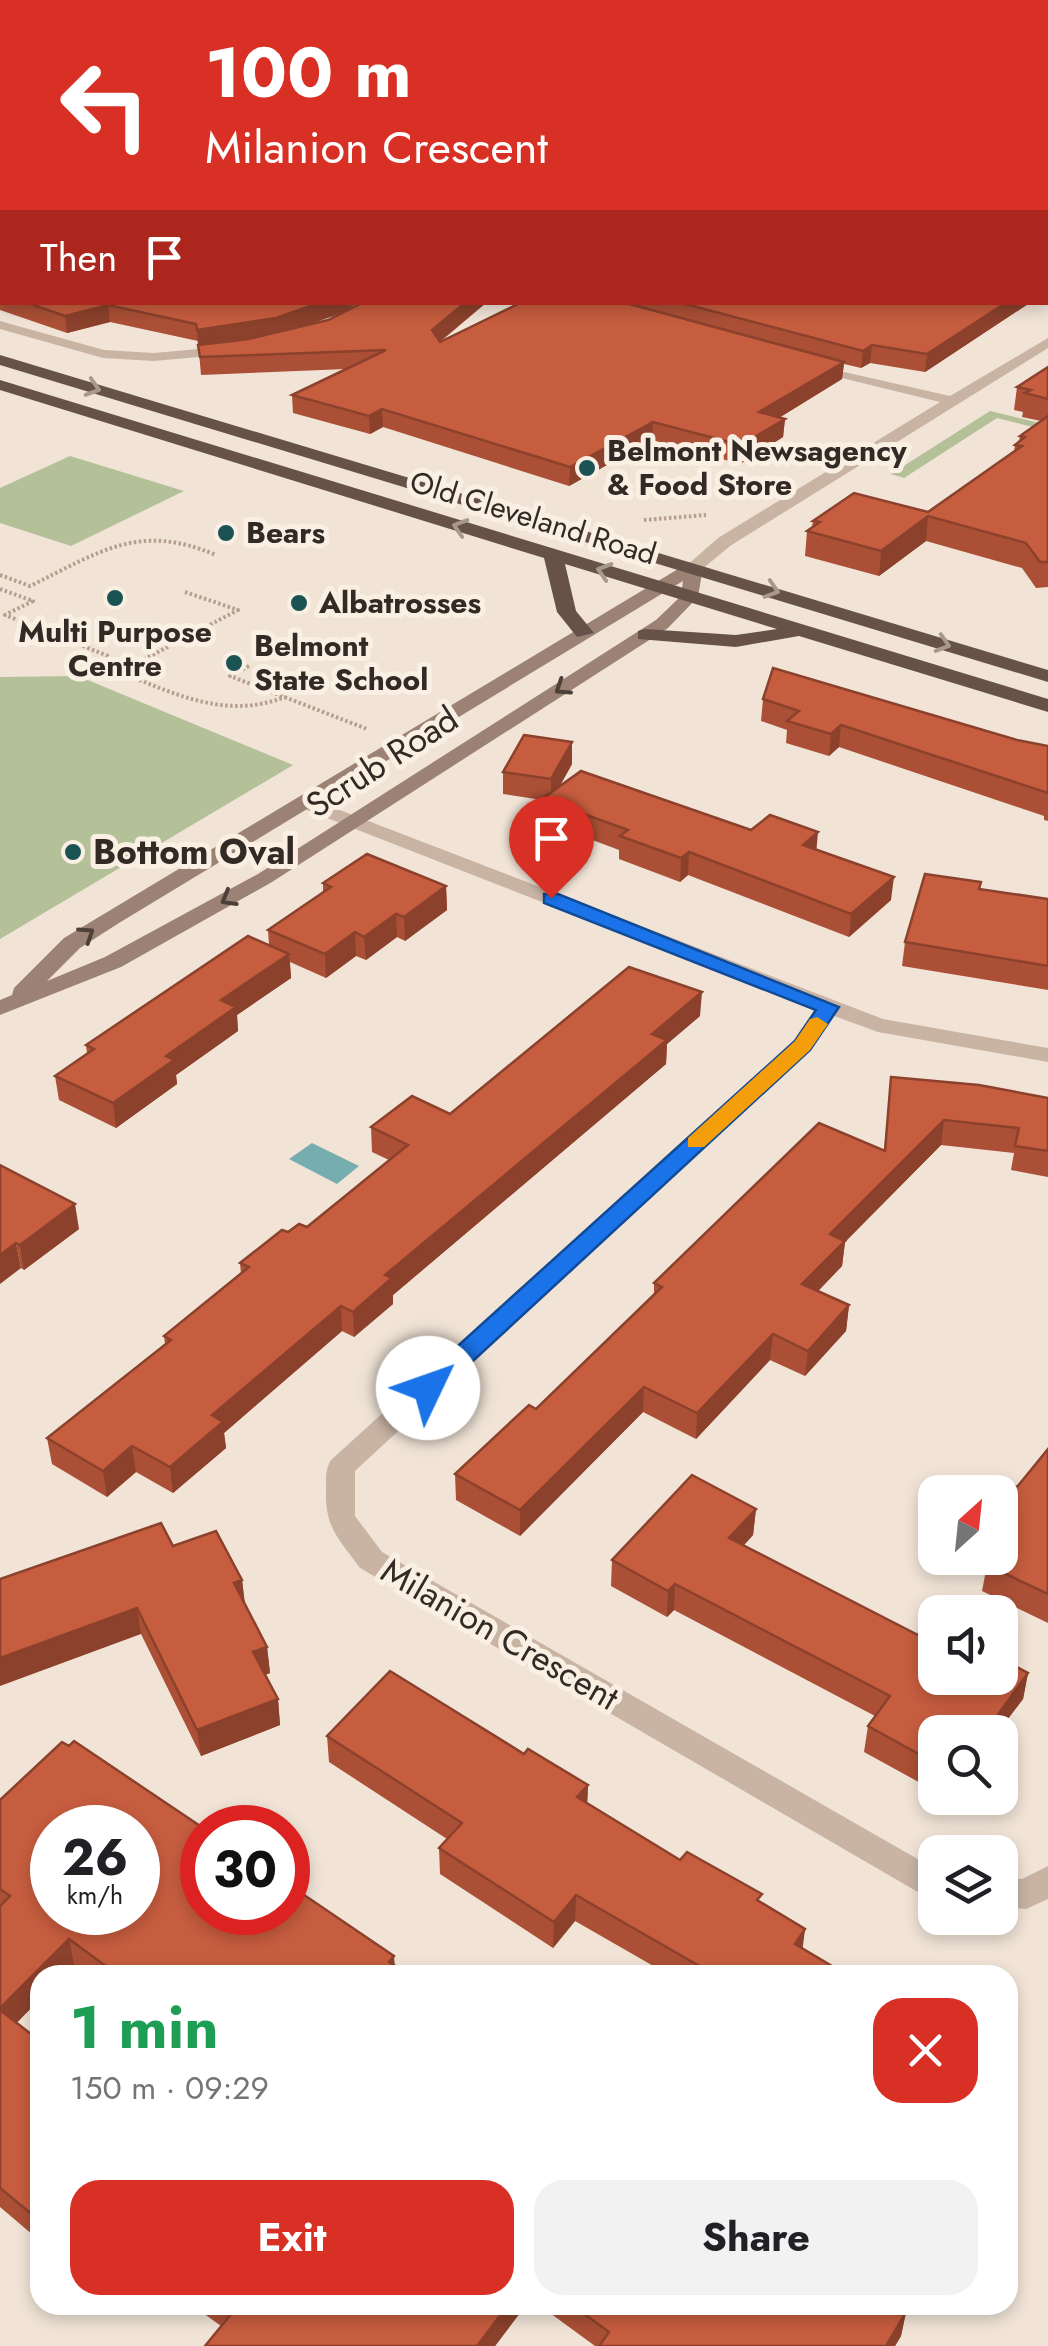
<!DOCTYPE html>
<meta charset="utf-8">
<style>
body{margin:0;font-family:Jost,sans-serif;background:#f2f2f2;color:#202124;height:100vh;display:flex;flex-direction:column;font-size:38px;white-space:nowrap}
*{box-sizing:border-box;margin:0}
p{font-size:32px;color:#757577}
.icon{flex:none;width:55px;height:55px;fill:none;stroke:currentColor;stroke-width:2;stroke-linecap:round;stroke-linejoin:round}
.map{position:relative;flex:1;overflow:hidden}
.details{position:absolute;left:30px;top:1965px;width:988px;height:350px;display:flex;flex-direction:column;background:#fff;border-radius:30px;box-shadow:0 5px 15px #0003}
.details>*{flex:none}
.top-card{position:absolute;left:0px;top:0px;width:1050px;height:305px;box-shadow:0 5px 15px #0003;background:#d93025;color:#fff;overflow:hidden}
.needle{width:65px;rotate:27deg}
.fabs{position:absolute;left:918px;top:1475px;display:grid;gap:20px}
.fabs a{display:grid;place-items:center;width:100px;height:100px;border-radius:20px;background:#fff;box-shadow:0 5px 15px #0003;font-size:50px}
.speed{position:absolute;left:30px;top:1805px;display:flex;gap:20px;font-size:50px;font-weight:700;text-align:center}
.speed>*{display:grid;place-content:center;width:130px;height:130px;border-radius:50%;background:#fff;box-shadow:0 5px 15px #0003;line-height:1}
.speed small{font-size:25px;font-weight:400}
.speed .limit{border:15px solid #d22;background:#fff;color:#111}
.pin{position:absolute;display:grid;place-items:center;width:85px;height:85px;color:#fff;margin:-102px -42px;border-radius:50% 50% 50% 0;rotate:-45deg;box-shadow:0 0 10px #0007}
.pin .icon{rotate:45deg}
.me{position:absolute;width:110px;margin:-55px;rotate:48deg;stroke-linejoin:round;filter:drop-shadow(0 0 8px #0008)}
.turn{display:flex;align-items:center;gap:35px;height:210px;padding:0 40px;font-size:45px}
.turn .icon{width:130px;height:130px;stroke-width:2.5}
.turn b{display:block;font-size:70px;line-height:85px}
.then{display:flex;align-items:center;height:95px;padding:0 40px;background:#0003;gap:20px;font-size:38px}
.round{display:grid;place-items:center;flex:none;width:105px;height:105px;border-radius:30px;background:#f2f2f2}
.summary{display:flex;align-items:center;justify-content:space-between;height:170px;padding:0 40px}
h1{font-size:60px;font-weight:700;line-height:75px;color:#1e9e55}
.action{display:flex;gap:20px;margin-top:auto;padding:20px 40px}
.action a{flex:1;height:115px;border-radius:30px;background:#d93025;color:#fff;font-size:40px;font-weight:700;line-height:115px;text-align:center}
.action a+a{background:#f2f2f2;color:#202124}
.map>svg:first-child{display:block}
.green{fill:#b3c098}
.water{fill:#76adae}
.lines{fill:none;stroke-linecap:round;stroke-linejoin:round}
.path-far1{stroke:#b59e8e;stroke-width:2.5;stroke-dasharray:2.5 2.5;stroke-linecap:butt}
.path{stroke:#b59e8e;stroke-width:4;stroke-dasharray:2.5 2.5;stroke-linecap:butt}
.minor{fill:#c9b4a4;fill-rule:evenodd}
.secondary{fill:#9c8275;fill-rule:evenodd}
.trunk{fill:#665249;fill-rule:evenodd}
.wall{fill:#ab5036}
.shaded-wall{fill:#8b412c}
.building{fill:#c75d3f;stroke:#8b412c;stroke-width:2.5;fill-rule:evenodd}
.oneway{stroke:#a8998e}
.oneway2{stroke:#4e4039}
.route{fill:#1a73e8;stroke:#114b97;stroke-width:2.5}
.slow{fill:#f59e0b}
.poi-dot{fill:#1b5355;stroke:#f9efe3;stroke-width:4}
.labels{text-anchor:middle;stroke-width:10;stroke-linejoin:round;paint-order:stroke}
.far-poi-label{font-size:30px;font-weight:bold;fill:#342a25;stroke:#f9efe3;text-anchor:start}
.far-street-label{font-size:30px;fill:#342a25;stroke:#f9efe3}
.street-label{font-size:35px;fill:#342a25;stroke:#f9efe3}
.poi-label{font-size:35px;font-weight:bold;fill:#342a25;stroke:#f9efe3;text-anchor:start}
</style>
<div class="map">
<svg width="1048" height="2346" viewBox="0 0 1048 2346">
<rect width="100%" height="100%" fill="#f1e4d7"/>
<g class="green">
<path d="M0 0H857L868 2H2V62Z"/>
<path d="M990 411 1048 425V431L997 418 904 478 891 474Z"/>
<path d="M70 456 184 491 71 546 0 523V488Z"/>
<path d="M78 676 293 765 0 939V677Z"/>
</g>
<path class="water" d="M312 1143 359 1166 337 1184 289 1159Z"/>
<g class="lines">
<path class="path-far1" d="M833 0 842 2"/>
<g class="path">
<path d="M644 520 706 515"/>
<path d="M0 575 30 586C100 552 138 522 216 555"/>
<path d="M0 589 33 601 5 615 108 656 120 672"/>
<path d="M185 592 238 610 120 672C175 694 226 720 285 697"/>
<path d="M144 630 177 641"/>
<path d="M249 666 230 676 367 729"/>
</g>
<g class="minor">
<path d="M0 321 104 350 154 353 231 346 238 350 231 354 154 361 103 358 0 329Z"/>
<path d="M1048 338V348L730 546 700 571 685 567 718 538 940 402 809 370V364L950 396Z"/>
<path d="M306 797 883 1019 1048 1048V1062L878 1032 834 1016 810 1050 355 1471V1516L382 1552 935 1869V1902L360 1568C339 1539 325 1528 326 1491 326 1479 325 1470 331 1460L794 1040 815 1009 299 807V799Z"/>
<path d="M1048 1866V1899L1026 1909 1000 1907V1877L1022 1879Z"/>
</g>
<path class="secondary" d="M688 563 703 567 698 597 668 628 272 882 121 967 0 1015V1000L12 995 14 988 64 938ZM683 581 681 596 656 620 258 874 105 957 47 981 80 948 119 923Z"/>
<g class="trunk">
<path d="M0 355 1048 670V682L0 365Z"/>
<path d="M0 380 1048 699V712L799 636 736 647 638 639V631L645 629 736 635 777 629 565 564 576 611 594 633 577 637 557 612 544 558 0 390Z"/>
</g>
</g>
<g class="wall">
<path d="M0 129H2V302H359L342 313 306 325 328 320 360 305 364 302H487L440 342 522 302H1031L925 372 870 363 861 368 844 364 842 379 779 418 785 419 783 437 740 464 652 440 569 486 383 427 370 434 293 413 292 395 346 369 201 375 198 341 110 322 67 333 0 310Z"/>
<path d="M1048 367V587L1036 588 1022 568 926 541 879 576 805 556 807 531 812 527 813 521 928 512 1014 452 1015 445 1019 442 1020 436 1041 421 1022 417 1023 412 1014 410 1017 387Z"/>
<path d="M763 699 1048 746V821L1044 820V816L839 747 829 756 786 743 787 730 761 721Z"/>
<path d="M572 764 559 787 751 830 817 849 891 900 849 937 688 875 680 882 619 859V850L542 821V800L503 794V772Z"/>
<path d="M323 883 446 886 447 910 405 941 397 937 366 960 356 956 326 978 290 962 291 978 237 1015 238 1031 176 1075 177 1084 116 1128 59 1100 55 1076 87 1053 86 1045 269 945 268 930 323 892Z"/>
<path d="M980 889 1048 899V990L902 966 905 942Z"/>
<path d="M700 1016 667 1044 666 1064 393 1295V1304L354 1337 342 1331 224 1433 226 1448 173 1493 136 1472 107 1497 52 1464 47 1438 165 1344 164 1336 241 1274 240 1263 288 1232 307 1227 389 1160 372 1152 371 1127 450 1114Z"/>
<path d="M891 1077 1048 1098V1177L1011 1170 1014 1153 941 1145 845 1242 842 1266 818 1291 849 1305 846 1331 805 1376 770 1360 696 1439 643 1412 520 1536 456 1500 455 1474 536 1409 654 1295V1283L884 1151Z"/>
<path d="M0 1165 79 1229 24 1270 21 1268Z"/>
<path d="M1048 1448V1623L982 1591 987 1565 1000 1558V1492L1017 1487Z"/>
<path d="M756 1509 753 1535 744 1545 918 1635 1028 1673 1023 1699 998 1732H935V1791L864 1752 868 1726 875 1716 674 1610 667 1617 611 1586 612 1560Z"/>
<path d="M173 1546 242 1580 245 1604 267 1647 270 1673 265 1675 278 1699 280 1725 201 1756 141 1634 3 1578Z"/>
<path d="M327 1736 524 1754 588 1785 587 1803 680 1860 761 1903 805 1929 802 1948 847 1975H669L575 1921 553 1948 440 1874 439 1848 447 1839 329 1762Z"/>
<path d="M0 1800 397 1967V1975H88L74 1965 40 1975V1999L16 2023 40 2041V2241L0 2207Z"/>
<path d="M192 2305H526L495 2346H205L221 2326Z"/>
<path d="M539 2305H901L900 2308 906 2312 901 2336 895 2346H595Z"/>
</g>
<g class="shaded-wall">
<path d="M322 302H359L342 313 278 335 198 347 197 330Z"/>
<path d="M466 302H487L433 347 432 330Z"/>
<path d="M1007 302H1031L925 372 927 354Z"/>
<path d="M108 305 110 322 67 333 65 316Z"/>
<path d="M872 345 870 363 861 368 863 351Z"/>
<path d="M844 362 842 379 757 431 759 412Z"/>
<path d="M382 409 383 427 370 434 369 416Z"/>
<path d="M785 419 783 437 740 464 741 445Z"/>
<path d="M653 422 652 440 569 486 570 467Z"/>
<path d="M928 516 926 541 879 576 881 551Z"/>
<path d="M841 725 839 747 829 756 831 734Z"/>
<path d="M572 742V764L551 802V779Z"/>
<path d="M818 832 816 855 803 845Z"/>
<path d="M689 852 688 875 680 882 681 858Z"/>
<path d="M894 877 891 900 849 937 851 914Z"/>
<path d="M446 886 447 910 405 941 404 917Z"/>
<path d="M396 914 397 937 366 960 364 937Z"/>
<path d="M355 932 356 956 326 978 325 954Z"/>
<path d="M289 954 291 978 237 1015 238 1031 176 1075 177 1084 116 1128 113 1103 166 1056 221 1000Z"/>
<path d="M702 992 700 1016 667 1044 666 1064 393 1295V1304L354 1337 353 1312 385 1275 652 1034Z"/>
<path d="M944 1120 941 1145 845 1242 842 1266 800 1310 802 1284 830 1234Z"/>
<path d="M75 1204 79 1229 24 1270 20 1245Z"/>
<path d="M16 1243 21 1268 0 1284V1255Z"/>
<path d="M849 1305 846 1331 805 1376 808 1351Z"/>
<path d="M341 1306 342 1331 224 1433 226 1448 173 1493 170 1467 212 1415Z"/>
<path d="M773 1334 770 1360 696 1439 697 1413Z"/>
<path d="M644 1387 643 1412 520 1536V1510Z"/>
<path d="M132 1446 136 1472 107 1497 103 1471Z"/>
<path d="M756 1509 753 1535 727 1564 729 1538Z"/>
<path d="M242 1580 245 1606 234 1583Z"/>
<path d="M675 1584 674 1610 667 1617 668 1591Z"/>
<path d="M137 1608 141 1634 0 1686V1658Z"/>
<path d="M267 1647 270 1673 256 1678 253 1652Z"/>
<path d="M1028 1673 1023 1699 998 1732H988L989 1727Z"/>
<path d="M278 1699 280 1725 201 1756 197 1730Z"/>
<path d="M588 1785 587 1811 577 1797Z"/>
<path d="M576 1895 575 1921 553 1948 554 1922Z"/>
<path d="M805 1929 802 1954 795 1944Z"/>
<path d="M69 1939 74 1965 64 1975H40V1999L5 2035 0 2015V2008Z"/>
<path d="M394 1956 395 1969 397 1967V1975H390L389 1962Z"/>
<path d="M508 2305H526L495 2346H477Z"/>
<path d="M906 2312 901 2336 895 2346H886Z"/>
</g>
<g class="building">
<path d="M0 129H2V295L0 294Z"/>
<path d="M25 302H322L276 318 197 330 196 324 108 305 65 316Z"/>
<path d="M364 302H466L432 330 440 342 522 302H622L844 362 759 412 785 419 741 445 653 422 570 467 382 409 369 416 292 395 386 350 200 357 198 345 249 339 328 320Z"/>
<path d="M678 302H1007L927 354 872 345 863 351Z"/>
<path d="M1048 367V399L1025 393 1031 390 1017 387Z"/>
<path d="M1048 416V562H1040L1026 543 928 516 881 551 807 531 820 522 813 521 854 493 928 512 1022 446 1015 445 1025 437 1020 436Z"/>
<path d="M773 668 1017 740 1048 746V793L841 725 831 734 787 721 799 711 763 699Z"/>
<path d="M524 735 572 742 551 779 503 772Z"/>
<path d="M581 771 751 830 770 815 818 832 803 845 894 877 851 914 689 852 681 858 620 836 628 830 542 799Z"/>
<path d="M367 854 446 886 404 917 396 914 364 937 355 932 325 954 268 930 331 887 323 883Z"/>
<path d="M925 874 981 882 979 889 1048 899V966L905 942Z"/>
<path d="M248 936 289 954 221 1000 236 1007 166 1056 174 1060 113 1103 55 1076 94 1049 86 1045Z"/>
<path d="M629 967 702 992 652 1034 667 1040 385 1275 392 1278 353 1312 341 1306 212 1415 223 1422 170 1467 132 1446 103 1471 47 1438 171 1340 164 1336 249 1267 240 1263 282 1230 288 1232 299 1224 307 1227 408 1145 371 1127 412 1096 450 1114Z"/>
<path d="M891 1077 979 1085 1048 1098V1151L1015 1146 1019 1128 944 1120 830 1234 845 1241 802 1284 849 1305 808 1351 773 1334 697 1413 644 1387 520 1510 455 1474 529 1405 536 1409 662 1287 654 1283 819 1123 885 1151Z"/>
<path d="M0 1165 75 1204 20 1245 16 1243 0 1255Z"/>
<path d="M1048 1449V1594L987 1565 992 1558H1000V1547L1008 1536 1002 1533 1006 1527 1000 1524 999 1492 1007 1482 1017 1487Z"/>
<path d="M692 1475 756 1509 729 1538 918 1635 930 1621 935 1623V1678H1000V1658L1028 1673 989 1727 978 1721 969 1732H935V1763L868 1726 890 1696 675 1584 668 1591 612 1560Z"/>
<path d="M161 1523 173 1546 216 1531 242 1580 234 1583 267 1647 253 1652 278 1699 197 1730 137 1608 0 1658V1579Z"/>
<path d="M390 1671 524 1754 528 1749 588 1785 577 1797 680 1860 687 1852 762 1894 757 1900 805 1929 795 1944 847 1975H715L576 1895 554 1922 439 1848 462 1823 327 1736Z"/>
<path d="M74 1741 203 1828 202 1912H288V1884L394 1956 389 1962 397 1967 390 1975H118L69 1939 0 2008V1906L10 1896 0 1889V1800L62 1742 69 1746ZM52 1828H138V1912H52Z"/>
<path d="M0 2010 40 2041V2221L0 2188Z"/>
<path d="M221 2305H508L477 2346H205L232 2313Z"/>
<path d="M572 2305H897L906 2312 886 2346H599L609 2332Z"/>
</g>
<defs><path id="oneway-chevron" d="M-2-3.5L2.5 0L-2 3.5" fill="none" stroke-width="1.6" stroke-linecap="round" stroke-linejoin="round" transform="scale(2.5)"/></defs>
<g class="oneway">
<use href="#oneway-chevron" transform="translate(93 388) rotate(17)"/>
<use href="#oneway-chevron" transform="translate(460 527) rotate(-163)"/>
<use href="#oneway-chevron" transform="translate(604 571) rotate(-163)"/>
<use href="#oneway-chevron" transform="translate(772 590) rotate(17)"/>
<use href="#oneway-chevron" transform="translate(943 644) rotate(17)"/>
</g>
<g class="oneway2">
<use href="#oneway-chevron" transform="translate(562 688) rotate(147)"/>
<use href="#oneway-chevron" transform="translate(228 899) rotate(150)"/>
<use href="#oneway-chevron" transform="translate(87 934) rotate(-33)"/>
</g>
<path class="route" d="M544 894H558L839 1007 810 1050 437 1394H419L415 1388 419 1381 795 1041 816 1010 544 903Z"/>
<path class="slow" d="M817 1017 828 1024 810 1050 704 1147H688V1138L795 1041 810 1019Z"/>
<g class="poi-dot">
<circle cx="587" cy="468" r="10"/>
<circle cx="226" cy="533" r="10"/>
<circle cx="115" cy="598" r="10"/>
<circle cx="299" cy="603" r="10"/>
<circle cx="234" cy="663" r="10"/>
<circle cx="73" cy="852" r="10"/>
</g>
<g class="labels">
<g class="far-poi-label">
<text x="607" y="461">Belmont Newsagency<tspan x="607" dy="34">&amp; Food Store</tspan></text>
<text x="246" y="543">Bears</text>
<text x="319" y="613">Albatrosses</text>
<text x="115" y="642" text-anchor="middle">Multi Purpose<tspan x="115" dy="34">Centre</tspan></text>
<text x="254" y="656">Belmont<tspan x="254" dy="34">State School</tspan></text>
</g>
<g class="far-street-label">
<text transform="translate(533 518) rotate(17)" y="10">Old Cleveland Road</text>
</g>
<g class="street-label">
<text transform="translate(382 762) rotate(-33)" y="12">Scrub Road</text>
<text transform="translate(500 1634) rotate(30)" y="12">Milanion Crescent</text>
</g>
<g class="poi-label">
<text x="93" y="864">Bottom Oval</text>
</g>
</g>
</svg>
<div class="fabs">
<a><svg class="needle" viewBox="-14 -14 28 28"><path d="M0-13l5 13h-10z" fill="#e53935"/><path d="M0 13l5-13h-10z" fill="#757577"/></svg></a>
<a><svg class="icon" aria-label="sound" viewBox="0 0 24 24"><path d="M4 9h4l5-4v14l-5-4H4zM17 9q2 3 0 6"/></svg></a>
<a><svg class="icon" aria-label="search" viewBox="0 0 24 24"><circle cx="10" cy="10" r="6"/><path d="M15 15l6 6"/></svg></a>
<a><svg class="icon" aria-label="layers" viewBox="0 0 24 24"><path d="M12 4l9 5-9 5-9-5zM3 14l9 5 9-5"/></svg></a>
</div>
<div class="speed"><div>26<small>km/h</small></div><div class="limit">30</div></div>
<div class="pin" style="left:551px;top:898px;background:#d93025"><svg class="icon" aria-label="arrive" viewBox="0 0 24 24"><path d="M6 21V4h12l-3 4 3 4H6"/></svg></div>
<svg class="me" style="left:428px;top:1388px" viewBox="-20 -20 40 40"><circle r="19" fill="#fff"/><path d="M0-13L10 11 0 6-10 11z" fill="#1a73e8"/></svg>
<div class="top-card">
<div class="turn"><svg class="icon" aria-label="left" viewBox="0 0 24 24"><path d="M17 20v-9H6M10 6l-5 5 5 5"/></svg><div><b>100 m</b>Milanion Crescent</div></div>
<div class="then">Then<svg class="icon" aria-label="arrive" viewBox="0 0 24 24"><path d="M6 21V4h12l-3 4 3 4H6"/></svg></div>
</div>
<section class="details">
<div class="summary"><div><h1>1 min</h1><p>150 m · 09:29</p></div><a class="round" style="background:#d93025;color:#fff"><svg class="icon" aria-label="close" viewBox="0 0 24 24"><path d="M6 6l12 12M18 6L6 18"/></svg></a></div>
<div class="action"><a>Exit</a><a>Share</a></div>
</section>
</div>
